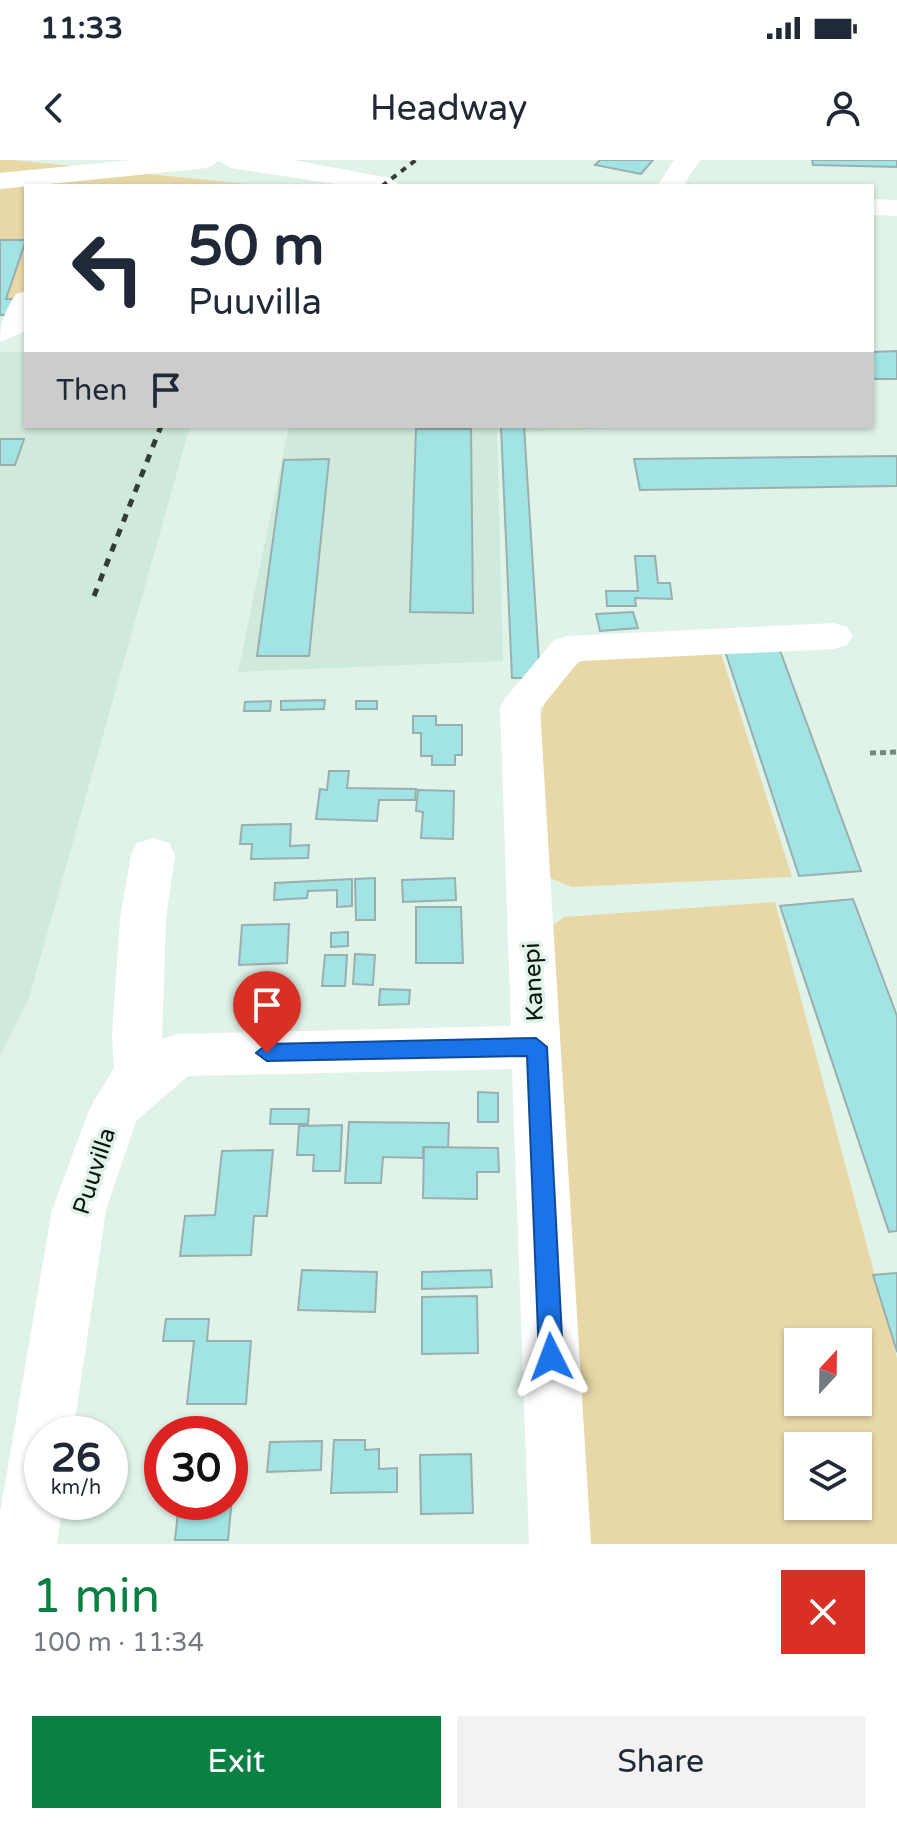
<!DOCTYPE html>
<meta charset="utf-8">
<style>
body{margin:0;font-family:"Varela Round",sans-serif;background:#f2f2f3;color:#1f2937;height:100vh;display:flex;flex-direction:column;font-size:30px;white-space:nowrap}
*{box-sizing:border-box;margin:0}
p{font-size:26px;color:#747a83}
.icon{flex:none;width:44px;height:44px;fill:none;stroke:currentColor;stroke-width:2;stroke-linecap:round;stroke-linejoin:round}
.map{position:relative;height:1384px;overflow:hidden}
.panel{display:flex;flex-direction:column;background:#fff;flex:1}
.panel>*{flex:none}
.hud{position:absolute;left:24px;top:24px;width:850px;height:244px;border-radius:0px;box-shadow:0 2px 6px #0004;background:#fff;color:#1f2937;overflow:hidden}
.needle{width:52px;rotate:22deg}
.controls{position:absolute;left:784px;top:1168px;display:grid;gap:16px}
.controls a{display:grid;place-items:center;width:88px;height:88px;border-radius:0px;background:#fff;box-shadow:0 2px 6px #0004;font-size:40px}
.speed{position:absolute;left:24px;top:1256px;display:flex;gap:16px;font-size:40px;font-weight:700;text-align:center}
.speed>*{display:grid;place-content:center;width:104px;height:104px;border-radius:50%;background:#fff;box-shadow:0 2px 6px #0004;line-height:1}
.speed small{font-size:20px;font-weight:400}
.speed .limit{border:12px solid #d22;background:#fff;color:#111}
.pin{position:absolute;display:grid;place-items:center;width:68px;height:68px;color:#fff;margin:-82px -34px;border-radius:50% 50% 50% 0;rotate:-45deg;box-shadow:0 0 8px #0007}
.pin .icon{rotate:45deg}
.me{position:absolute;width:88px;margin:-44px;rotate:357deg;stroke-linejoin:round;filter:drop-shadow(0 0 6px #0008)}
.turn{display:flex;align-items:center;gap:28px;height:168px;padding:0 32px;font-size:36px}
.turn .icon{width:104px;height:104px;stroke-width:2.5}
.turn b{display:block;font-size:56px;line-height:68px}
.then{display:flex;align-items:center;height:76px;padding:0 32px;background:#0003;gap:16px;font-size:30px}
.round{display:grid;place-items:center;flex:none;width:84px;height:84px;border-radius:0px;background:#f2f2f3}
.summary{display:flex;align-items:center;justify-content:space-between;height:136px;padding:0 32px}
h1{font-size:48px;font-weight:600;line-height:60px;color:#0b8043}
.cta{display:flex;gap:16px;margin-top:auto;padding:16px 32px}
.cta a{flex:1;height:92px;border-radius:0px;background:#0b8043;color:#fff;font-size:32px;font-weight:600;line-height:92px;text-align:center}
.cta a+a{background:#f2f2f3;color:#1f2937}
.status{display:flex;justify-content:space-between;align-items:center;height:56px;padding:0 40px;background:#fff;direction:ltr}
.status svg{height:22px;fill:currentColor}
header{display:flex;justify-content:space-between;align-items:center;height:104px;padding:0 32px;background:#fff;font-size:36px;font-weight:600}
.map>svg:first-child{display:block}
.built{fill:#cfe9da}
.green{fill:#e8d8a8;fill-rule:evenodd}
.building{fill:#a2e4e3;stroke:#99afaf;stroke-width:2}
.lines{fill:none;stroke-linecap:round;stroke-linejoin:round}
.path{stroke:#7a877f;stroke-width:5;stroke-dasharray:6 4;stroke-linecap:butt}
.minor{fill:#fff;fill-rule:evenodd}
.rail-far1{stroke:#333c36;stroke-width:4;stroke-dasharray:6 6;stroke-linecap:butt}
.rail{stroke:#333c36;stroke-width:5;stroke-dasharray:8 8;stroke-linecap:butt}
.route{fill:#1a73e8;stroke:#114b97;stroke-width:2}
.labels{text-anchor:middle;stroke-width:7;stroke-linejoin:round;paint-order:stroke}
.street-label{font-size:24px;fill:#0e1511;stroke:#e0f3e8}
</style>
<div class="status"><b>11:33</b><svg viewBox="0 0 49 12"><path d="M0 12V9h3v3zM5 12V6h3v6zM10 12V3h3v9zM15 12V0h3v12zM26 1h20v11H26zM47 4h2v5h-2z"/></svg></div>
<header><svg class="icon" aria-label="back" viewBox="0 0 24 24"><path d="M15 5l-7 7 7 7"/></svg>Headway<svg class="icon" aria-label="person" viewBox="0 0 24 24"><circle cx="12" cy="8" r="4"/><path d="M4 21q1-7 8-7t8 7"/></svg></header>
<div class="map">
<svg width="897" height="1384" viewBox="0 0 897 1384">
<rect width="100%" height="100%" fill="#e0f3e8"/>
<g class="built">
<path d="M0 192H26V266H190L29 838 0 896Z"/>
<path d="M289 266H657L497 273 503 501 238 512Z"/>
</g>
<g class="green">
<path d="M0 0H13L265 26H26V148L0 157Z"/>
<path d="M719 487 792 717 572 727 550 718 539 564C544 534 560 514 586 499Z"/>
<path d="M775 742 897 1198V1384H580L550 768 564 757ZM798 1182H858V1242H798ZM798 1286H858V1346H798Z"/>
</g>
<g class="building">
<path d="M600 0H653L641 14 595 5Z"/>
<path d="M812 0H897V7L813 5Z"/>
<path d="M0 80H26L6 139H14L8 155H0Z"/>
<path d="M897 191V219H872V192Z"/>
<path d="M501 266H524L540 518H512Z"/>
<path d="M416 269H471L473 453 410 452Z"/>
<path d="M0 279H24L15 305H0Z"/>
<path d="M897 296V326L640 330 634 299Z"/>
<path d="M329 299 309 496H257L284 300Z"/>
<path d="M635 396H655L658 423H670L672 439 635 438 636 446H607L606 431H638Z"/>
<path d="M633 452 638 468 600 471 596 454Z"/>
<path d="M778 485 861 711 799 716 724 488Z"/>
<path d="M325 540 324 549 281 550V541Z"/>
<path d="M271 541 270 551H244L245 542Z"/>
<rect x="356" y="541" width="21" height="8"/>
<path d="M413 556H436V565H462V595H455V605H432V596H421V573H413Z"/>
<path d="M329 611H349L347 628 416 629 415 640H379L377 661 316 659 320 629 327 630Z"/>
<path d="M418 630 454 631 453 679 421 678 423 652 416 651Z"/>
<path d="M291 664 290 686 309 685 308 698 251 699 252 684H240L242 665Z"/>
<path d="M375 718V760H356L355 719Z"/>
<path d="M455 718 456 740 403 742 402 720Z"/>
<path d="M352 719V746L337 747V730L308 731 307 738 274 740 275 723Z"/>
<path d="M853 739 897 856V1071L889 1072 780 746Z"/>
<path d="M416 747H461L463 803H416Z"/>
<path d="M289 764 287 803 239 805 242 765Z"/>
<path d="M348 772V786L331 787V773Z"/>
<path d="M355 794 375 795 373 825 353 824Z"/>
<path d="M325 795H347L345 826H322Z"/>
<path d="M380 829 410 830 409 844 379 845Z"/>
<path d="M478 932 498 933V962H478Z"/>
<path d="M271 949H309L308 964H270Z"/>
<path d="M349 962 449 963 448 988 423 987V998L383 997 381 1023H345Z"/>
<path d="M342 965 340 1011H313L314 995H297L299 966Z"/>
<path d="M424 987 498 988 499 1012H477V1039L423 1038Z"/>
<path d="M273 990 267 1056H254L251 1095 180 1096 185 1056 215 1055 222 991Z"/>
<path d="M302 1110 377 1112 375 1152 298 1150Z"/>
<path d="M491 1110 492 1127 422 1129V1112Z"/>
<path d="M897 1113V1192L873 1115Z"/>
<path d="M477 1136 478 1193 422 1194V1137Z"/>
<path d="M166 1159H209L207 1181H251L246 1244H187L194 1181H163Z"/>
<path d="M334 1280H365V1290L379 1289V1309L397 1308V1332L331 1333Z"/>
<path d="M322 1281 321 1310 267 1312 270 1282Z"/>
<path d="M471 1294 473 1353 421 1354 420 1295Z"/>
<path d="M230 1316H234L228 1380H175L179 1342H230Z"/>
</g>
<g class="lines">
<path class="path" d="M870 593 897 592"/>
<g class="minor">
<path d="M131 0H293L389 18 402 26H348L231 8 219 1 207 8 0 29V13Z"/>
<path d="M674 0H700L683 26H657Z"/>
<path d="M872 39 897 40V56L872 55Z"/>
<path d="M26 131V171L0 182C0 163 5 150 16 134Z"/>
<path d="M834 463 847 467 853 476 847 485 834 489 579 501 540 549 591 1384H529L512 909 188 916 136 961 106 1050 73 1274H42V1342H63L57 1384H0V1353L52 1050 90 948 114 908 112 875 120 759 131 695 137 683 153 678 169 683 175 695 166 759 162 879 177 874 511 866 500 547 506 537 554 480 568 476Z"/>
</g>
<path class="rail-far1" d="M382 26 416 0"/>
<path class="rail" d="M94 436 161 266"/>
</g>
<path class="route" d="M536 878 547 887 563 1197 560 1206 551 1209 543 1206 539 1197 527 896 267 901 256 893 267 884Z"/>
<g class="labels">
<g class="street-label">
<text transform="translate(533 822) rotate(-93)" y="8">Kanepi</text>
<text transform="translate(94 1011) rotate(-72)" y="8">Puuvilla</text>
</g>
</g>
</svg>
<div class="controls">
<a><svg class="needle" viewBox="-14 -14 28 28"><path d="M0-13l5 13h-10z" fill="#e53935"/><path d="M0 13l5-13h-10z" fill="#747a83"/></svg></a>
<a><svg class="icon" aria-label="layers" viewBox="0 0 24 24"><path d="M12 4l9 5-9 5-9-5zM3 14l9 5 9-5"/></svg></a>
</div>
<div class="speed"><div>26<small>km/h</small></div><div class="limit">30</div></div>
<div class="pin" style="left:267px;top:893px;background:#d93025"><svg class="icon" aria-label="arrive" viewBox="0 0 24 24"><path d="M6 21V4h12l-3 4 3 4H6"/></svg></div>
<svg class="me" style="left:551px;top:1197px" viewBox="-20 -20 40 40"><path d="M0-17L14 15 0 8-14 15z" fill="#1a73e8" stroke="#fff" stroke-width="4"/></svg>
<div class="hud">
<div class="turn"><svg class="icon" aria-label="left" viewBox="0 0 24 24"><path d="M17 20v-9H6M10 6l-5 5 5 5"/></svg><div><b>50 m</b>Puuvilla</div></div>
<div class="then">Then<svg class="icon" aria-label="arrive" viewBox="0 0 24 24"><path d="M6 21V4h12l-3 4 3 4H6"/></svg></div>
</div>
</div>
<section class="panel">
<div class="summary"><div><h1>1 min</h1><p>100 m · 11:34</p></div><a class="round" style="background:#d93025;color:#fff"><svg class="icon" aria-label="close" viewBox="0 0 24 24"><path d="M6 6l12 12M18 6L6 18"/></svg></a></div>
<div class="cta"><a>Exit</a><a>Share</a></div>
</section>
